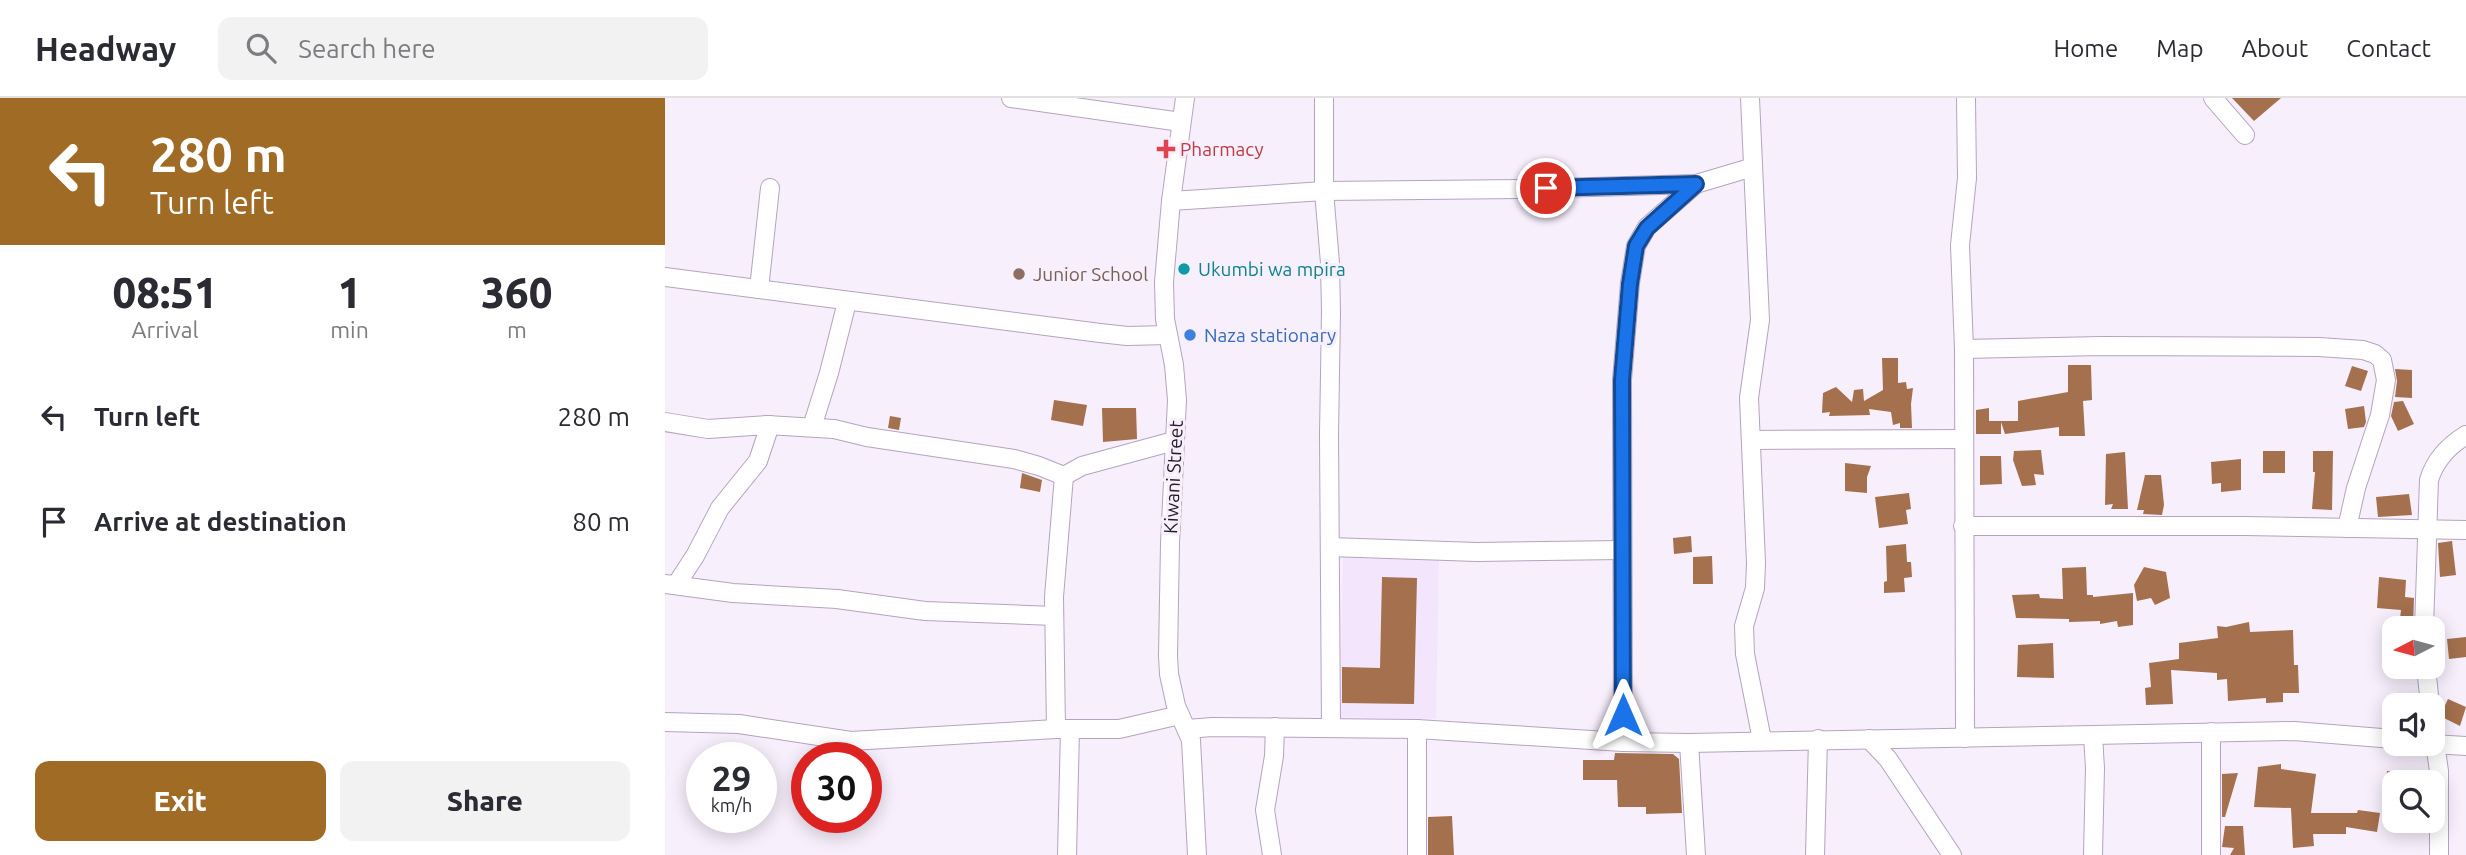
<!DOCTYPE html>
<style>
body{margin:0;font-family:Ubuntu,sans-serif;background:#f2f2f3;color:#2b2b33;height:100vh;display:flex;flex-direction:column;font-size:26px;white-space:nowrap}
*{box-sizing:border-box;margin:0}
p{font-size:23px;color:#7c7c81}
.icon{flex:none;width:38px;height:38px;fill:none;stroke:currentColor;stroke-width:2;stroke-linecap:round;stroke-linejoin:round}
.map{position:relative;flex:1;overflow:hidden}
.panel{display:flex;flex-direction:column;background:#fff;width:665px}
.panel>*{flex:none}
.top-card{background:#a06b24;color:#fff;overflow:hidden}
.needle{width:46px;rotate:264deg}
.tools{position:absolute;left:1717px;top:518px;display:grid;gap:14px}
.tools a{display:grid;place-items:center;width:63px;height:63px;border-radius:14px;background:#fff;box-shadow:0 4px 18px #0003;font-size:35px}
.speed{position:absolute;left:21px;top:644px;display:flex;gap:14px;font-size:35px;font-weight:700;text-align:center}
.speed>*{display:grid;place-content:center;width:91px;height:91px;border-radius:50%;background:#fff;box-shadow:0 4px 18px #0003;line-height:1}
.speed small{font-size:18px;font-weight:400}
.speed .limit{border:10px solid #d22;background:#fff;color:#111}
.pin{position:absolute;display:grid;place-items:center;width:60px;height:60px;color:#fff;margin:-30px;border:4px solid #fff;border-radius:50%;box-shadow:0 2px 7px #0007}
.me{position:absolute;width:77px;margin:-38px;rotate:0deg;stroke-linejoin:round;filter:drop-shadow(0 0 5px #0008)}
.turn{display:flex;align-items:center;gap:24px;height:147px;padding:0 35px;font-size:32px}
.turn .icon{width:91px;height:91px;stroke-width:2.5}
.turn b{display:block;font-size:49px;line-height:60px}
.eta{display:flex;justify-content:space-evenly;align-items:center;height:119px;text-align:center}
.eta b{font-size:42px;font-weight:800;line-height:49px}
.cta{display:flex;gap:14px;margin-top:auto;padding:14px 35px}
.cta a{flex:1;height:80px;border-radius:14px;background:#a06b24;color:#fff;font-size:28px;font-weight:800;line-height:80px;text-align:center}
.cta a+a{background:#f2f2f3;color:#2b2b33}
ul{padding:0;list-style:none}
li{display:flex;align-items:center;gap:21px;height:105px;padding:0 35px}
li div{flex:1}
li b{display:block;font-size:26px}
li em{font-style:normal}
header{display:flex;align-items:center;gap:42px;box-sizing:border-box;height:98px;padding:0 35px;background:#fff;border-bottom:2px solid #e1e1e2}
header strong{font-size:33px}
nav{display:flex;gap:38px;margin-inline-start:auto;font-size:24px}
.search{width:490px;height:63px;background:#f2f2f3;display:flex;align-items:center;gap:18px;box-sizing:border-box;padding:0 24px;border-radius:14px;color:#7c7c81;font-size:26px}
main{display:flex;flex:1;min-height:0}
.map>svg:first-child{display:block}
.built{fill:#f3e6fc}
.building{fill:#a4704d}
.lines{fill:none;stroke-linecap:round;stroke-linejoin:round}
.minor-casing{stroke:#b5a3c0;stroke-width:20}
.minor{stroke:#fff;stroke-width:18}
.route-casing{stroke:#114b97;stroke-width:18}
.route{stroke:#1a73e8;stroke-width:12}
.health-dot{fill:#e0444e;stroke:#f7effc;stroke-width:2.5}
.culture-dot{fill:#0f9aa8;stroke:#f7effc;stroke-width:2.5}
.education-dot{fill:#8d6e63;stroke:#f7effc;stroke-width:2.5}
.shop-dot{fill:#3f7fe0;stroke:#f7effc;stroke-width:2.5}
.labels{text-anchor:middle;stroke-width:6;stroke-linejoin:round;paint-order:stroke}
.health-label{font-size:19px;fill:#be3a42;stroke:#f7effc;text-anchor:start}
.culture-label{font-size:19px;fill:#0d838f;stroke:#f7effc;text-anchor:start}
.education-label{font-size:19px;fill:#785e54;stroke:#f7effc;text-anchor:start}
.shop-label{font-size:19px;fill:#366cbe;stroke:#f7effc;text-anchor:start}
.street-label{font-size:19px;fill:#231c27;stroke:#f7effc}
</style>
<header>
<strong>Headway</strong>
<div class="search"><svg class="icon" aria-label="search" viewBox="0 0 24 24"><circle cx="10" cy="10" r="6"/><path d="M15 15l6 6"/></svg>Search here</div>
<nav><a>Home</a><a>Map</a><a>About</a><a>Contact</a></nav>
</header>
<main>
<section class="panel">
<div class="top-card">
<div class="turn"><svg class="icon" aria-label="left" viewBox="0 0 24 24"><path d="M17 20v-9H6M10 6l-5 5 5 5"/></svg><div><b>280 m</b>Turn left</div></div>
</div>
<div class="eta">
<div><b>08:51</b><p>Arrival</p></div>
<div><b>1</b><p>min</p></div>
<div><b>360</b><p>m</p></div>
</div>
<ul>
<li><svg class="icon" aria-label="left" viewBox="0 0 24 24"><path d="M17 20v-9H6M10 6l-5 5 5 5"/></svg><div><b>Turn left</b></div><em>280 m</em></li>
<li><svg class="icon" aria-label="arrive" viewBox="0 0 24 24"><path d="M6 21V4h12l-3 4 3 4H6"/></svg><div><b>Arrive at destination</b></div><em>80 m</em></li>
</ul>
<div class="cta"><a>Exit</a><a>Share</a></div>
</section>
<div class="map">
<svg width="1801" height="757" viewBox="0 0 1801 757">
<rect width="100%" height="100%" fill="#f7effc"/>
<path class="built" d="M678 457 774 459 771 621 675 619Z"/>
<g class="building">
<path d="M1567 0H1616L1589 23Z"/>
<path d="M1217 260H1233V285L1241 284 1242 291 1248 290 1246 306 1247 330H1235V325L1228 327 1226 314 1204 311 1205 317 1164 318 1165 314 1157 315 1158 295 1171 289 1187 304 1189 292 1198 291 1199 303 1218 292Z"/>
<path d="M1403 267H1426L1427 302 1418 303 1420 338H1394V329L1340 336 1336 324V336H1311V312L1324 310V323H1353V303L1403 294Z"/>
<path d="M1687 268 1703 273 1696 293 1680 288Z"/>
<path d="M1730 271 1747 272V300L1730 299 1732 283Z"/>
<path d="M389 302 422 307 418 328 386 322Z"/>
<path d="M1738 303 1749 326 1733 333 1726 318 1729 304Z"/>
<path d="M1699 308 1701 324 1699 329 1683 331 1680 311Z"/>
<path d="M437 310H471L472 341 438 344Z"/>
<path d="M225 318 236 320 234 332 223 330Z"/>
<path d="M1376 352 1379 377 1369 376 1371 387 1357 388 1348 362 1349 353Z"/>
<rect x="1598" y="353" width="22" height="22"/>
<path d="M1648 353H1668L1667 412 1647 411 1650 374H1648Z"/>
<path d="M1460 354 1463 411H1446L1448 406 1440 407 1441 356Z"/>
<path d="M1315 358H1336L1337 386 1315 387Z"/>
<path d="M1576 361V392L1556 394V385L1547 386 1546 364Z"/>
<path d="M1180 365 1206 368 1202 379V395L1180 393Z"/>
<path d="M357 375 377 382 375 394 355 390Z"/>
<path d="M1480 377H1496L1499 407 1497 417 1478 416 1479 412H1472Z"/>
<path d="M1244 395 1246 411 1241 412 1243 426 1214 430 1210 399Z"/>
<path d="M1744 396 1747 417 1713 419 1711 399Z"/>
<path d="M1026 438 1027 454 1009 456 1008 440Z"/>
<path d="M1787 443 1791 477 1775 479 1773 445Z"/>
<path d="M1241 446 1242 464H1246L1247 479 1239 480 1240 494 1219 495V484L1222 483 1221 448Z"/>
<path d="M1047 458 1048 486H1028V459Z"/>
<path d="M1421 469 1422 497H1428V499L1468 495V527L1453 529 1452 523 1435 526V523L1404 524V521L1351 520 1347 497 1374 496 1375 500 1398 501 1397 470Z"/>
<path d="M1479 469 1501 474 1505 500 1490 507 1486 500 1472 503 1469 487Z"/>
<path d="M717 479 752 480 749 606 677 605V569L715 570Z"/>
<path d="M1714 479 1741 482 1740 499 1749 500 1748 530 1734 529 1736 512 1712 510Z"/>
<path d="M1584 524 1585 534 1628 532 1629 567H1633L1634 595H1618V604L1601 605V600L1563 603 1562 581 1552 582V575L1506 572 1508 606 1481 607 1480 590 1486 589 1484 565 1514 561V545L1553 540 1552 528 1561 529Z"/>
<path d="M1801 539V559L1784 561 1782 541Z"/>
<path d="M1388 545 1389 580 1352 579 1353 547Z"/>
<path d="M1783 601 1801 609 1795 628 1775 618Z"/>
<path d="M950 655 1008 656 1014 661 1017 715 981 716V709H953L952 682H918V662H949Z"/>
<path d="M1616 666V671L1651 676 1646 715H1692L1693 712 1715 715 1712 734 1681 729V736H1648L1649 748 1628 750 1626 710 1589 709 1593 669Z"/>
<path d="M1722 673 1758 676 1757 684H1721Z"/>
<path d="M1573 675 1560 719H1557V676Z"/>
<path d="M787 718 789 757H763V719Z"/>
<path d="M1560 728H1578L1580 757H1565L1569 750 1557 749Z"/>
</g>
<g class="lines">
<defs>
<g id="minor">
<path d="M346 0 516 24"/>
<path d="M520 0 506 103 499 184 500 221 509 267 512 302 505 445 503 558 504 576 511 608 526 642 532 757"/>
<path d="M659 0V93L665 165 666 214 664 337 666 630"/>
<path d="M1085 0 1095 222 1084 300 1091 465 1090 490 1079 528 1080 556 1097 642"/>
<path d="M1548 0 1580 37"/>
<path d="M506 103 659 93 856 91 1031 86 1088 69"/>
<path d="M0 179 435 235 462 238 503 237"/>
<path d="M94 191 105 90"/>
<path d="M1299 251 1437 248 1654 249 1698 252 1710 256 1717 262 1721 282 1715 317 1691 390 1682 430"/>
<path d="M0 324 43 331 102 327 169 331 202 339 349 361 374 368 399 378"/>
<path d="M147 329 164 275 182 204"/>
<path d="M1086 342 1298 341"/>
<path d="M1298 428H1579L1801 432"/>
<path d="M665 449 812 454 957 452"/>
<path d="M0 486 68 495 172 501 260 513 389 518"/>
<path d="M11 487 30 458 55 410 93 363 105 327"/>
<path d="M1759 530 1764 382C1770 362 1783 348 1801 337"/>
<path d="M1761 569 1765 607"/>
<path d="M0 624 74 626 186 643 391 631H454L515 617"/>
<path d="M391 631 389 499 399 378 417 368 509 343"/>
<path d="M522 631 547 629 752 631 958 644 1024 645 1629 633 1729 641"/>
<path d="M1768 632 1774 673V757"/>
<path d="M1546 634V757"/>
<path d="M1428 638 1430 670 1428 757"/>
<path d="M1300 640 1299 251 1295 147 1302 80 1301 0"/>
<path d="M1204 641 1223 661 1287 757"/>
<path d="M958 644 957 282 965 185 971 148 982 129 1031 86"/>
<path d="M1024 645 1031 757"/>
<path d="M1768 646 1801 648"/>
<path d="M402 757 405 632"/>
<path d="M607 757 600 712 609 658 610 629"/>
<path d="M752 757V631"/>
<path d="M1150 757 1153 641"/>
</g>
</defs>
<use href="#minor" class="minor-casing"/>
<use href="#minor" class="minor"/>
</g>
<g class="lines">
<defs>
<path id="route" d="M881 90 1031 86 982 130 971 148 965 186 957 282 958 617"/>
</defs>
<use href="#route" class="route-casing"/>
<use href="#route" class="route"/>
</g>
<path class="health-dot" d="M497.5 40.5h7v7h7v7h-7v7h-7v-7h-7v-7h7z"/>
<circle class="culture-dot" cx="519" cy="171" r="7"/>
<circle class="education-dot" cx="354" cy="176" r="7"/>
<circle class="shop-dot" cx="525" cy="237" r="7"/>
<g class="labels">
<g class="health-label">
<text x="515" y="58">Pharmacy</text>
</g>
<g class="culture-label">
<text x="533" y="178">Ukumbi wa mpira</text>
</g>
<g class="education-label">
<text x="368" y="183">Junior School</text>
</g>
<g class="shop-label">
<text x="539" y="244">Naza stationary</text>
</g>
<g class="street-label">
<text transform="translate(508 379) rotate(-87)" y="7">Kiwani Street</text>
</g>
</g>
</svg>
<div class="tools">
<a><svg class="needle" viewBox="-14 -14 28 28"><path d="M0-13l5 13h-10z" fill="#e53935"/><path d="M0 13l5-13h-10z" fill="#7c7c81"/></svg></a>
<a><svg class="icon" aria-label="sound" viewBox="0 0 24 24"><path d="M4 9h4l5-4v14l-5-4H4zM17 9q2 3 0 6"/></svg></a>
<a><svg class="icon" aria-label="search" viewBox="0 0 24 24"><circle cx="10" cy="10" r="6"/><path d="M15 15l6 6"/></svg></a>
</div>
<div class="speed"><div>29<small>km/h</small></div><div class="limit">30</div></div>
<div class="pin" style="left:881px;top:90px;background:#d93025"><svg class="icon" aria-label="arrive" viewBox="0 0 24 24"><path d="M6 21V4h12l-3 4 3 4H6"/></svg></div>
<svg class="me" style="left:958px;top:617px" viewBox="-20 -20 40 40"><path d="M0-17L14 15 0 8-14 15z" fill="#1a73e8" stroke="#fff" stroke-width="4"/></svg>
</div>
</main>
